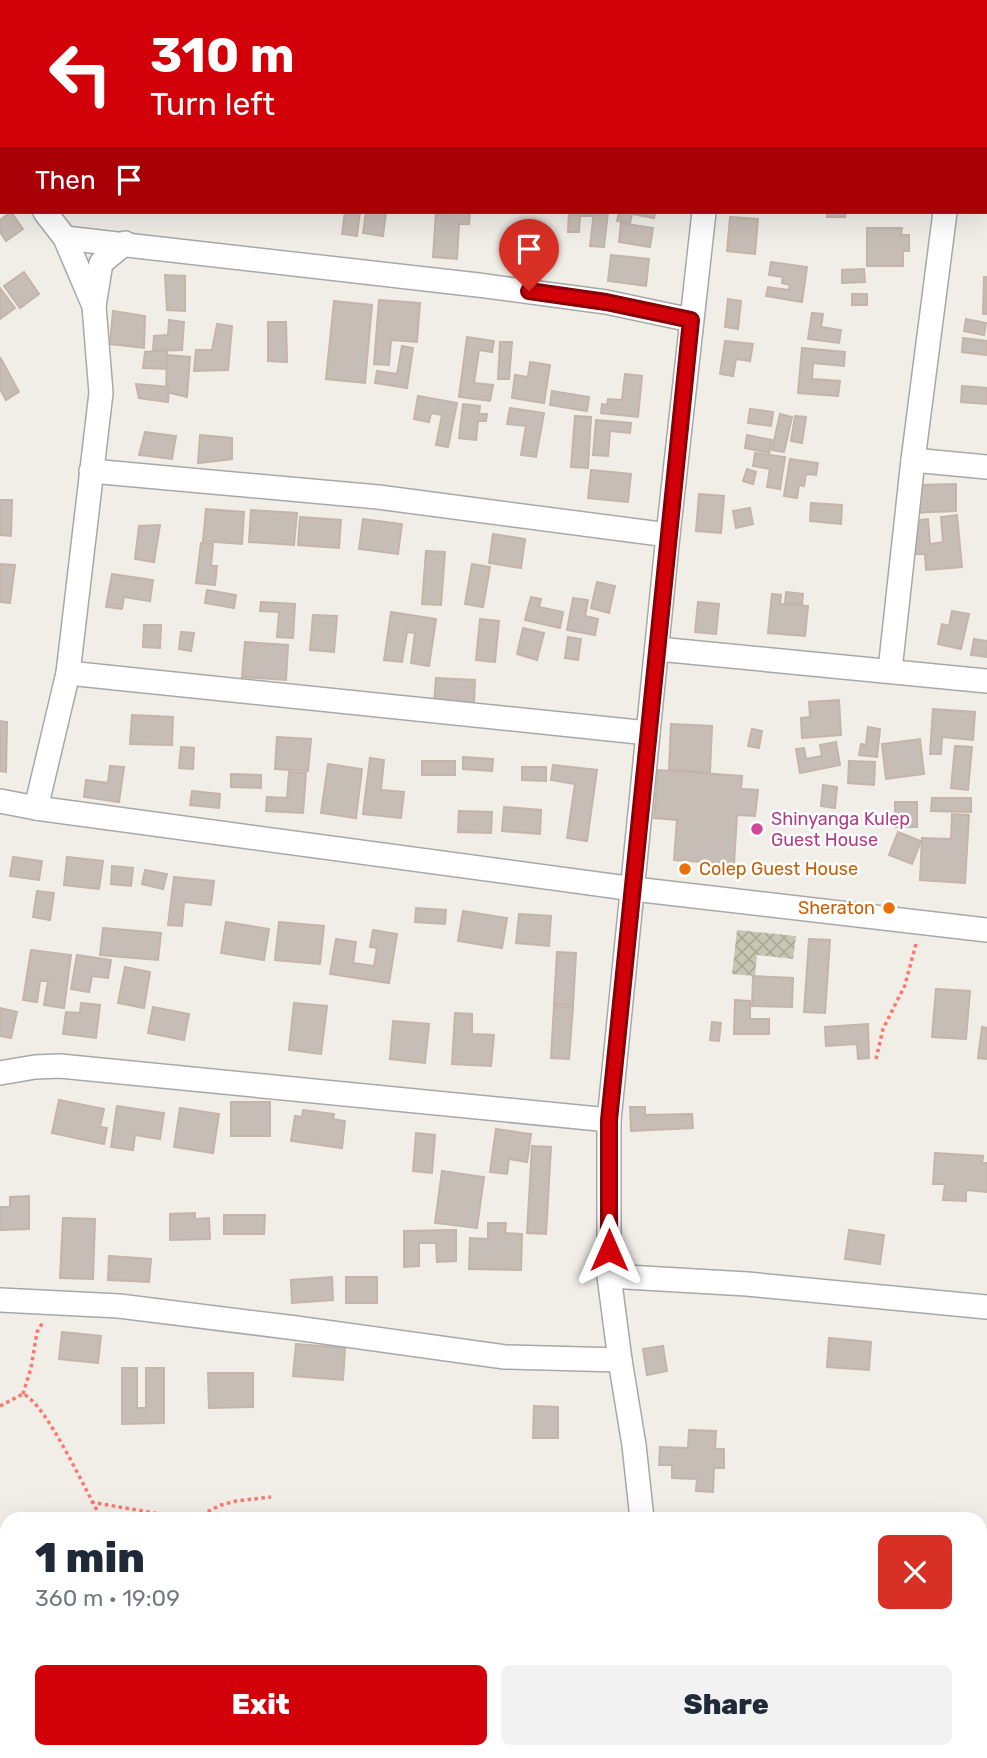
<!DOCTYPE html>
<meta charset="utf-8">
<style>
body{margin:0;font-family:Rubik,sans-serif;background:#f2f2f3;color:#1f2937;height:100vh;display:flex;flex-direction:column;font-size:26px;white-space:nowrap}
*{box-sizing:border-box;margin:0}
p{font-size:23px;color:#747a83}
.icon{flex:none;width:38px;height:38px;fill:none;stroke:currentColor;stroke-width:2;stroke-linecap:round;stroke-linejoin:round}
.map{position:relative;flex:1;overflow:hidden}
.details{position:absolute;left:0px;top:1512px;width:987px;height:247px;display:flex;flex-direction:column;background:#fff;border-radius:21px 21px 0 0;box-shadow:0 7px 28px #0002}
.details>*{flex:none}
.banner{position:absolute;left:0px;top:0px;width:987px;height:214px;box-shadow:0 7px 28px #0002;background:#d20008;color:#fff;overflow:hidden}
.pin{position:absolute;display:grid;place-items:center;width:60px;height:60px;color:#fff;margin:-72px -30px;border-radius:50% 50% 50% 0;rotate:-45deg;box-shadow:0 0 7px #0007}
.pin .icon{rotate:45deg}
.me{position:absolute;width:77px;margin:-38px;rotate:0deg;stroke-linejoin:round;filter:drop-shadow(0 0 5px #0008)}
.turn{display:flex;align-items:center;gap:24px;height:147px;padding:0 35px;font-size:32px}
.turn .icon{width:91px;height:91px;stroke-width:2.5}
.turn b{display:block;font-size:49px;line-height:60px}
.then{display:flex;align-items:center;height:66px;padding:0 35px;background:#0003;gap:14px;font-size:26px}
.round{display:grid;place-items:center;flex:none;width:74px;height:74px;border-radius:10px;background:#f2f2f3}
.head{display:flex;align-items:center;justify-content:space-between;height:119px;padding:0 35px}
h1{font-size:42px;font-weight:800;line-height:52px}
.action{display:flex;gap:14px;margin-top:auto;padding:14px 35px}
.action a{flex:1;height:80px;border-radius:10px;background:#d20008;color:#fff;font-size:28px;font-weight:800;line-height:80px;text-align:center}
.action a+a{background:#f2f2f3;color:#1f2937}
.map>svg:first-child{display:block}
.construction{fill:url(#construction-cross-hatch)}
.building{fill:#c7bdb7;stroke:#c4b4a9;stroke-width:2}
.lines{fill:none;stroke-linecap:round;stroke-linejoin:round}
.street-casing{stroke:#a8a8a8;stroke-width:26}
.path{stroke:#fd776d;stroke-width:3.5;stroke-dasharray:3.5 3.5;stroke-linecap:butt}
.street{stroke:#fff;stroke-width:23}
.route-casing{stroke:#880005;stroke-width:18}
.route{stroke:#d20008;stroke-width:12}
.hotel-dot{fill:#d1479c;stroke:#fff;stroke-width:2.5}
.food-dot{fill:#e8710a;stroke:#fff;stroke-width:2.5}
.labels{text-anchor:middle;stroke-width:5;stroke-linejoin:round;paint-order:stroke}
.hotel-label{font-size:18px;fill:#b23c85;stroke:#fff;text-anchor:start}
.food-label{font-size:18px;fill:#c56008;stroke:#fff;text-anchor:start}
</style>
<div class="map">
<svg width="987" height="1758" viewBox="0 0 987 1758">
<defs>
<pattern id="construction-cross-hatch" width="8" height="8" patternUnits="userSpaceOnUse" patternTransform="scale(1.75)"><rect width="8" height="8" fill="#c7c6b3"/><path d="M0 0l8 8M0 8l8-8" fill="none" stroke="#abaa9a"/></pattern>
</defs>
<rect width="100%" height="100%" fill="#f1eee8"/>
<path class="construction" d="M737 930 796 936 793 959 757 955 755 976 732 974Z"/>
<g class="building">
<path d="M51 0H135L136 2H49Z"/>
<path d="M762 0H792L762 2Z"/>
<path d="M0 56 2 59V108L0 105Z"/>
<path d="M11 212 23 229 6 241 0 232V220Z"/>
<path d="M345 212H360L357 236 342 234Z"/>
<path d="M366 212H386L383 236 363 233Z"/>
<path d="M436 212H470L469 224H459L457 259 433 257Z"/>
<path d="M569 212H592V216H580L579 232H568Z"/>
<path d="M594 212H608L604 247 590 246Z"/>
<path d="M619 212H655L654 218 632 214 630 223 617 221Z"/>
<path d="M827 212H846L845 217H827Z"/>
<path d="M730 217 758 219 755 254 727 251Z"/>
<path d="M621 223 653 228 650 247 619 242Z"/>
<path d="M867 228H902L901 235H909V251H903V266H867Z"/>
<path d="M611 255 649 259 646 286 608 281Z"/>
<path d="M771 262 807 267 802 302 766 296 768 287 789 290 790 285 782 283 783 277 769 275Z"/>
<path d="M864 269 865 282 842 283V270Z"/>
<path d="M24 272 39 294 20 308 4 286Z"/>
<path d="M165 275 185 276V311L167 310Z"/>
<path d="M984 277H987V314H983Z"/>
<path d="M0 288 15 308 0 319Z"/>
<rect x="852" y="294" width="15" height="11"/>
<path d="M728 299 741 301 738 329 725 327Z"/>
<path d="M379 300 420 303 417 342 391 340 389 365 374 364Z"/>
<path d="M334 301 372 305 365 383 326 379Z"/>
<path d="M113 311 145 316 144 348 110 344Z"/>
<path d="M812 313 823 314 821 327 841 330 839 343 808 339Z"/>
<path d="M966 319 986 323 984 335 964 331Z"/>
<path d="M169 320 184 322 182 350 153 351 154 336 168 335Z"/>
<path d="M268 322H286L287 362 268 361Z"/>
<path d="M217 324 232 326 228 370 194 371 196 350H212Z"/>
<path d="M467 337 494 341 492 352 479 350 474 383 493 385 490 401 459 397Z"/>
<path d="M963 338 987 341V355L962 352Z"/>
<path d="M725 341 753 344 750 361 736 359 733 376 720 374Z"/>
<path d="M500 342H512L509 379H498Z"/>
<path d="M402 346 413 348 407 388 375 383 377 371 397 374Z"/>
<path d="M802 348 845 352 844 366 813 363 812 379 840 381 838 396 798 393Z"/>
<path d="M167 350V369L143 368 145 352Z"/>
<path d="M167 355 190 357 187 397 166 392Z"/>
<path d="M0 357 19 392 6 400 0 389Z"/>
<path d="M530 362 550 365 544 403 512 398 515 375 528 377Z"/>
<path d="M625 374 642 376 638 417 601 413 602 404 607 405 608 399 622 400Z"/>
<path d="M136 384 169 387 168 402 139 398Z"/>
<path d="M962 386 987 388V404L961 402Z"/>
<path d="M552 391 589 397 587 411 550 405Z"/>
<path d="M418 396 457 403 448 447 436 445 442 415 431 413 429 422 414 419Z"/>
<path d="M463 404 480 406 479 414H487L486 421H478L476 440 459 438Z"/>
<path d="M510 408 544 413 536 457 521 455 526 426 507 424Z"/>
<path d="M750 409 773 412 771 426 748 423Z"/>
<path d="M780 414 792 417 784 452 772 450Z"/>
<path d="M575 416 591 417 588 468 571 467Z"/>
<path d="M795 416 806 417 802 443 791 441Z"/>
<path d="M596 420 631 423 630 433 610 431 608 456 593 455Z"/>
<path d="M145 432 176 436 172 459 139 455Z"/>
<path d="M200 435 232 438V459L198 463Z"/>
<path d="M747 435 772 440 769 453 745 448Z"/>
<path d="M755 453 785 457 780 489 767 487 770 469 753 466Z"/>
<path d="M790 459 818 463 816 475 806 474 804 486 799 485 797 498 784 496Z"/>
<path d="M747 469 756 472 753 484 743 481Z"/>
<path d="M591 470 631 474 628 502 588 498Z"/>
<path d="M956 484V511L911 513 919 485Z"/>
<path d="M699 494 724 496 721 533 696 531Z"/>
<path d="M0 500H12L11 536 0 535Z"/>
<path d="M811 503 842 505 841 524 810 521Z"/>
<path d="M750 508 753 524 736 528 733 511Z"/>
<path d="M206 509 244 512 242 544 203 541Z"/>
<path d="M251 510 297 513 294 545 249 542Z"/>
<path d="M957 515 962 567 926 570 925 554H915L912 521 928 519 930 544 943 542 941 517Z"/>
<path d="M300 517 341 520 339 548 298 545Z"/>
<path d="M363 519 402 524 398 554 359 549Z"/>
<path d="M160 525 154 562 135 559 139 526Z"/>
<path d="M493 534 525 539 521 568 489 563Z"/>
<path d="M201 543 213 544 211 566H217L215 585 196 583Z"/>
<path d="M426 551 445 552 441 605 422 604Z"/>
<path d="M0 564 15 565 10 603 0 602Z"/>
<path d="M472 564 490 567 483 607 465 604Z"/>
<path d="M112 574 153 580 150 601 124 597 122 609 106 607Z"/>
<path d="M597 582 615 586 609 613 591 608Z"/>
<path d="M207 590 236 595 234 608 205 603Z"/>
<path d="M786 592 803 594 802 604 785 603Z"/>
<path d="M772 594 781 595 780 604 808 606 805 636 768 633Z"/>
<path d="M531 597 541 599 539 607 563 612 560 628 525 620Z"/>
<path d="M573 598 588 600 585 616 598 619 595 635 567 630Z"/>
<path d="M261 602 295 604 293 638 277 637 279 612 260 611Z"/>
<path d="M698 602 719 604 716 634 695 632Z"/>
<path d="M952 611 969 614 961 649 938 644 942 624 949 626Z"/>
<path d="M391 612 436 619 429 666 411 663 415 633 407 632 402 662 384 660Z"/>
<path d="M313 615 337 616 334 652 310 650Z"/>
<path d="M480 619 499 621 495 662 476 660Z"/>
<path d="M144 625H161L160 648 143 647Z"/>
<path d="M523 628 544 633 537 660 517 654Z"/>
<path d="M181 632 194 633 191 651 179 649Z"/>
<path d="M568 637 581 639 578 660 565 658Z"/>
<path d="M974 639 987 641V657L971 655Z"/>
<path d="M245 642 288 645 286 680 242 677Z"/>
<path d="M436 678 475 680 474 705 434 703Z"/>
<path d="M839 700 841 735 802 738 801 718 810 717 809 702Z"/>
<path d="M933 709 975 712 973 740 942 737 941 754H930Z"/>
<path d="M132 715 173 717 172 745 130 744Z"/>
<path d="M0 721 7 722 6 772 0 771Z"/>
<path d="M671 724 712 726 710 772 669 770Z"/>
<path d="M868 727 880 729 877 757 859 755 861 744 866 745Z"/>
<path d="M752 729 762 731 759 748 748 746Z"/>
<path d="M277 737 311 739 308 771 275 769Z"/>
<path d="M920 739 924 774 886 779 882 744Z"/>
<path d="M836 742 840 765 800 773 796 749 804 748 806 759 822 756 820 745Z"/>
<path d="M955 746 972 747 968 790 951 788Z"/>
<path d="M181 747 194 748 193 769 179 768Z"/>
<path d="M463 757 493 759 492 771 463 769Z"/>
<path d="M370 758 384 760 381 790 404 792 401 818 363 814Z"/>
<rect x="422" y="761" width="33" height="14"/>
<path d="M849 761 875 762 874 785 848 783Z"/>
<path d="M328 764 362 769 356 818 321 813Z"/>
<path d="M553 765 597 770 587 841 567 838 575 784 551 780Z"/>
<path d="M110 766 124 767 119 802 84 797 86 780 108 783Z"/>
<path d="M522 767H546V781L522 780Z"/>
<path d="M658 770 742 776 741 789 758 790 755 816 737 815 734 864 674 860 677 820 654 818Z"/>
<path d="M289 772 306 773 303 813 266 811 267 797 287 798Z"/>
<path d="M231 774 261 775V788L231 787Z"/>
<path d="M823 785 837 787 835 808 821 806Z"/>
<path d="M192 791 220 794 219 808 190 805Z"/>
<path d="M932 798H971V812L931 811Z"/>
<rect x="895" y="802" width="22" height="25"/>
<path d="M504 807 541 810 540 834 502 831Z"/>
<path d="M459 811 492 812 491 833 458 832Z"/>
<path d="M952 814 969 815 965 883 920 880 922 838 951 839Z"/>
<path d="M898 832 921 841 912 864 889 855Z"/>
<path d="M13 857 42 861 39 880 10 876Z"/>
<path d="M67 857 103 861 99 889 64 885Z"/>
<path d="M112 866 133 868 131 886 111 884Z"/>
<path d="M145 870 167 874 163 889 142 884Z"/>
<path d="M174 877 214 881 211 905 184 902 182 926 168 925Z"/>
<path d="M37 891 54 893 50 920 33 917Z"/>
<path d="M416 908 446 910 445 924 415 922Z"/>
<path d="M463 911 507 918 502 948 458 941Z"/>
<path d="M519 914 551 916 549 946 516 943Z"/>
<path d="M226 922 269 929 264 960 221 953Z"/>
<path d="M279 922 324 926 320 964 275 960Z"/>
<path d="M103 928 161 933 158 960 100 955Z"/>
<path d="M373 930 397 934 389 983 330 974 336 939 356 942 353 963 374 966 377 948 370 947Z"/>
<path d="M809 939 830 940 825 1013 804 1012Z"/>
<path d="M31 950 71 955 64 1008 44 1005 48 981H40L37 1002 23 1000Z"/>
<path d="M557 952 576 953 573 1005 554 1004Z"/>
<path d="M77 955 111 960 108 978 92 976 89 992 71 989Z"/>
<path d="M125 967 150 972 144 1008 118 1003Z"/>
<path d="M753 976 793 978 792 1007 752 1006Z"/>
<path d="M936 989 970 991 966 1039 932 1037Z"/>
<path d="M735 1000 750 1001V1019H769V1034H734Z"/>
<path d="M81 1003 100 1005 96 1038 63 1034 66 1012 80 1013Z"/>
<path d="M294 1003 327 1006 321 1054 289 1050Z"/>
<path d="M554 1006 573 1007 569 1059 551 1058Z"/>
<path d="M153 1007 189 1014 184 1040 148 1033Z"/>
<path d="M0 1008 17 1012 11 1038 0 1036Z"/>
<path d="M455 1013 472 1014V1034L494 1035 491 1066 452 1064Z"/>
<path d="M393 1021 429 1024 425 1063 390 1059Z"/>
<path d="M712 1022 721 1023 719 1041 710 1040Z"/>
<path d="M868 1024 869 1058 858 1059 857 1044 826 1046 825 1027Z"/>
<path d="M982 1027 987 1028V1059L978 1058Z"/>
<path d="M59 1100 104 1109 100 1127 107 1128 104 1144 52 1133Z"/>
<rect x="231" y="1102" width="39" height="34"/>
<path d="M117 1106 164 1113 160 1139 135 1135 133 1150 111 1147Z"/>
<path d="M630 1107H645V1115L692 1114 693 1128 631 1131Z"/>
<path d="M180 1108 219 1114 213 1153 174 1147Z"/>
<path d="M303 1110 334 1114 333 1119 345 1121 342 1148 291 1141 295 1116 302 1117Z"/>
<path d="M496 1129 531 1134 527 1162 509 1159 507 1174 490 1172Z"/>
<path d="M416 1133 435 1135 432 1173 413 1171Z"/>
<path d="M532 1146 551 1147 546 1234 527 1233Z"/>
<path d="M935 1153 983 1156 982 1163H987V1192L966 1190V1201L943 1200 945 1184H933Z"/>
<path d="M442 1171 484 1177 477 1228 435 1223Z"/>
<path d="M29 1196V1229L0 1230V1207H10V1197Z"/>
<path d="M195 1213V1219L209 1218 210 1239 170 1240V1214Z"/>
<path d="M224 1215H265L264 1234H224Z"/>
<path d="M63 1218 95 1219 93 1279 60 1278Z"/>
<path d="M488 1223H506L505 1233 522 1234 521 1270 469 1269 470 1238 488 1239Z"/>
<path d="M456 1230V1261L437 1262 436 1243H419V1266L404 1267V1231Z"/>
<path d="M849 1230 884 1235 880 1264 845 1259Z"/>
<path d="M109 1256 151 1259 149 1282 108 1280Z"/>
<path d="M332 1277 333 1300 292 1303 291 1280Z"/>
<rect x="346" y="1277" width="31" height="26"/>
<path d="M62 1332 101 1336 98 1363 59 1359Z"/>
<path d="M829 1338 871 1342 869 1370 827 1367Z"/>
<path d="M296 1344 345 1348 343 1380 293 1376Z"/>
<path d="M663 1346 667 1371 647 1375 643 1349Z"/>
<path d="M122 1368H137V1408H146V1368H164V1423L122 1424Z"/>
<path d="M208 1373H253V1407L209 1408Z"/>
<path d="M534 1406 558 1407V1438H533Z"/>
<path d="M689 1430 716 1431 715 1449H724V1468H714L713 1492 696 1491 697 1479 672 1478V1465H659L660 1447 688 1448Z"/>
<path d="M987 1720V1753L980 1747V1729Z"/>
<path d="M964 1752H979L987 1758H960Z"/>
</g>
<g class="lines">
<defs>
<g id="street">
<path d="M188 0 189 2"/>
<path d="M729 2V0"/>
<path d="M971 2V0"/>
<path d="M0 152 2 154"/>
<path d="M65 238 478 285 606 302 691 320"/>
<path d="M94 306 101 263 125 243"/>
<path d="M913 460 987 467"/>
<path d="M91 471 378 497 668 535"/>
<path d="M658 649 987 681"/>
<path d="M890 670 913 460 945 212"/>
<path d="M68 673 648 733"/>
<path d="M0 801 36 808 634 889 987 930"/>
<path d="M36 808 68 673 101 393 94 306 65 238 45 212"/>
<path d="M0 1073 35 1067 60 1066 609 1120"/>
<path d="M609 1276 747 1284 987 1307"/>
<path d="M0 1300 119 1306 296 1328 505 1357 620 1360"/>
<path d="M642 1519 634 1445 620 1360 609 1276V1120L668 535 704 212"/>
<path d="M722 1752 728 1758"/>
<path d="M548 1758 557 1752"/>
</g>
</defs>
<use href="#street" class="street-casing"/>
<g class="path">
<path d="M876 1059 883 1029 905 985 916 944"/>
<path d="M23 1394 31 1368 37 1332 43 1322"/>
<path d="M0 1406 23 1394C47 1404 86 1493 102 1519"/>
<path d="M91 1502 182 1518 203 1514 221 1505 236 1501 271 1497"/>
<path d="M0 1595H7"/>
<path d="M185 1752 188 1758"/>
<path d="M431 1752 454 1755 526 1752"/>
<path d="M66 1758 69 1752"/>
<path d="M203 1758 204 1752"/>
</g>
<use href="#street" class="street"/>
</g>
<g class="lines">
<defs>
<path id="route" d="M529 291 606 302 691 320 609 1120V1250"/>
</defs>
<use href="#route" class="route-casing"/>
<use href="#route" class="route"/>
</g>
<circle class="hotel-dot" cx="757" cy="829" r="7"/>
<g class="food-dot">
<circle cx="685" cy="869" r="7"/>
<circle cx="889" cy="908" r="7"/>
</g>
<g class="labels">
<g class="hotel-label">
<text x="771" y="825">Shinyanga Kulep<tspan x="771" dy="21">Guest House</tspan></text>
</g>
<g class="food-label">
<text x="699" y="875">Colep Guest House</text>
<text x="875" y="914" text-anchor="end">Sheraton</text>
</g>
</g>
</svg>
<div class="pin" style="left:529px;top:291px;background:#d93025"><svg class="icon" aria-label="arrive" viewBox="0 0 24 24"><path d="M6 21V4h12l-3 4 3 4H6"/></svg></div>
<svg class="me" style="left:609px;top:1250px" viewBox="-20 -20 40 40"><path d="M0-17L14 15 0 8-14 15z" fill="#d20008" stroke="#fff" stroke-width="4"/></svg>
<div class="banner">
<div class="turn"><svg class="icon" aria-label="left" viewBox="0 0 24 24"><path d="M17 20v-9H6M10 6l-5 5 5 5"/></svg><div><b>310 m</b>Turn left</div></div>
<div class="then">Then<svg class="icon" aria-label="arrive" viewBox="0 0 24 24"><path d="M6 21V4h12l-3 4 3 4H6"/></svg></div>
</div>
<section class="details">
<div class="head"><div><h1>1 min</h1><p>360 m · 19:09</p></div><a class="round" style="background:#d93025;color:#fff"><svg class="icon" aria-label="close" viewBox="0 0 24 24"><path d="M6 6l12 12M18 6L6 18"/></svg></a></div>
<div class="action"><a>Exit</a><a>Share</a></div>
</section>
</div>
